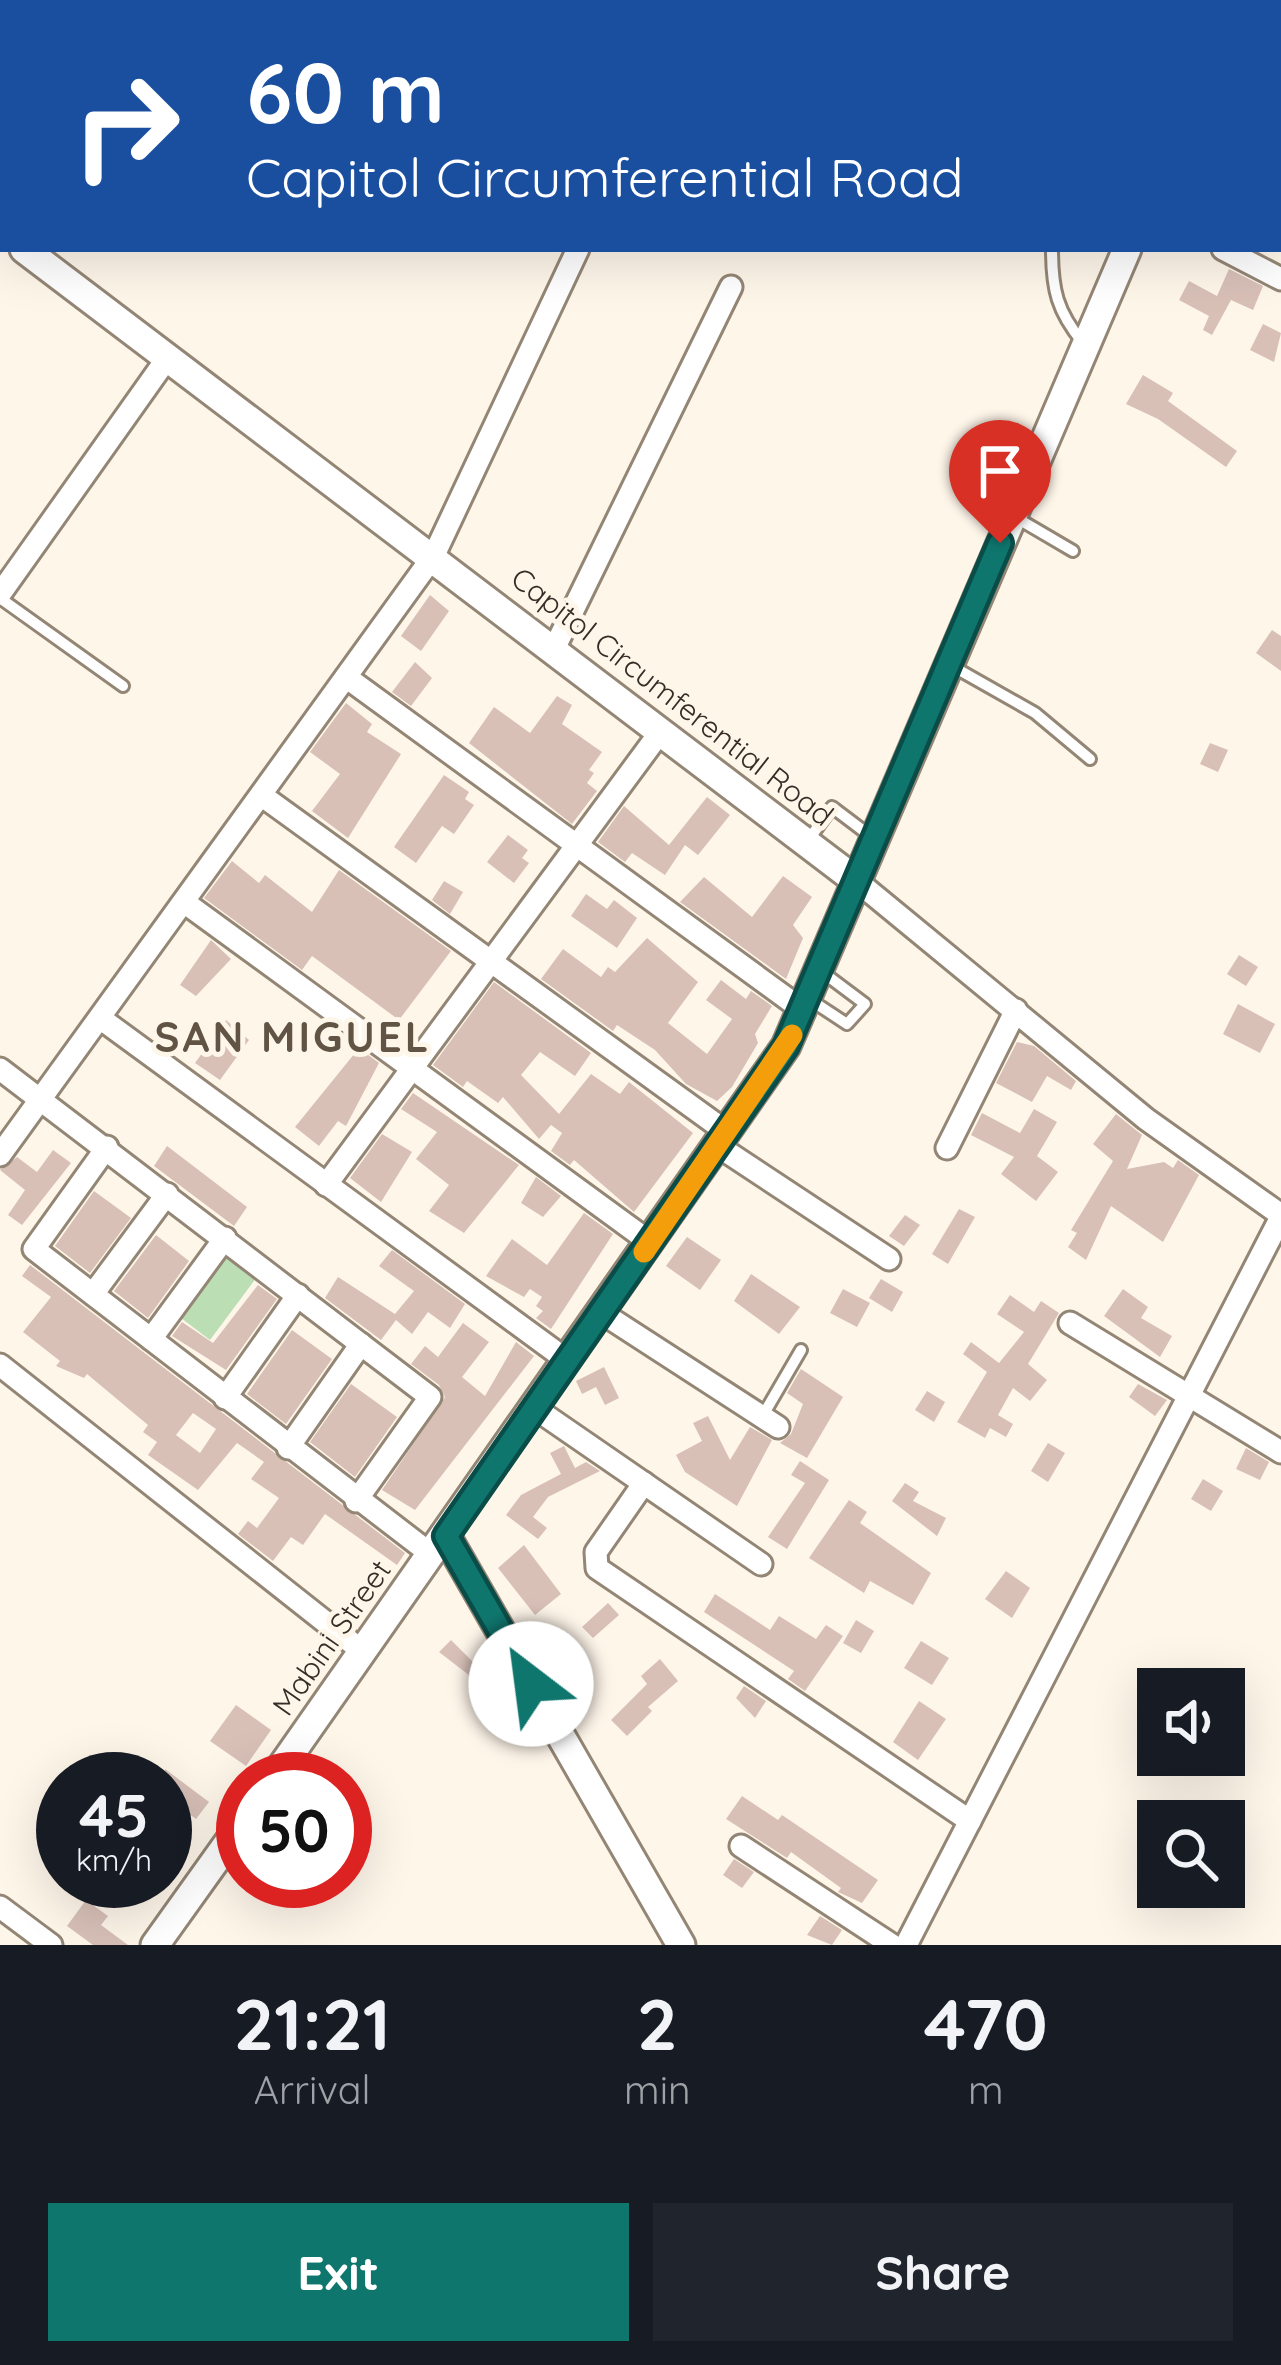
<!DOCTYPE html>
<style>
body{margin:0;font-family:Quicksand,sans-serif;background:#20242c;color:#f1f3f6;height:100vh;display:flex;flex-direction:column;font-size:45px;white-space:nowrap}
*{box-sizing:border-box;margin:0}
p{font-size:39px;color:#9ea1a6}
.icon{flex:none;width:66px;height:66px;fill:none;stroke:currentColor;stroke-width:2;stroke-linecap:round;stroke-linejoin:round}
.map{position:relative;height:1945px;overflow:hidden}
.side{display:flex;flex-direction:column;background:#171b24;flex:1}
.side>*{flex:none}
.top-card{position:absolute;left:0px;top:0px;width:1281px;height:252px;box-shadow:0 12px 48px #0002;background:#1a4fa0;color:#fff;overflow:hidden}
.controls{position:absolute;left:1137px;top:1668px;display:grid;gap:24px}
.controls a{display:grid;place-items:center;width:108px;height:108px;border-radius:0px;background:#171b24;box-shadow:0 12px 48px #0002;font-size:60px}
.speed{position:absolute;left:36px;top:1752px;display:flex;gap:24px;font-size:60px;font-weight:700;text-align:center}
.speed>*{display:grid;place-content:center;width:156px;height:156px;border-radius:50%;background:#171b24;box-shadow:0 12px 48px #0002;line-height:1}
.speed small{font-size:30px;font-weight:400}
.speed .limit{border:18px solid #d22;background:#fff;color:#111}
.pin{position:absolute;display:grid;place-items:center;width:102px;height:102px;color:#fff;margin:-123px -51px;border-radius:50% 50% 50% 0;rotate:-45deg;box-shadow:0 0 12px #0007}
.pin .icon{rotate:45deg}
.me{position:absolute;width:132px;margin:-66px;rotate:330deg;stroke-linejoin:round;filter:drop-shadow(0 0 9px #0008)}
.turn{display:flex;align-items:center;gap:42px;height:252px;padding:0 48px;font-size:54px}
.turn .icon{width:156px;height:156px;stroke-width:2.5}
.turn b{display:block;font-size:84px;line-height:102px}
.eta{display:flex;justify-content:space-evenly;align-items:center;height:204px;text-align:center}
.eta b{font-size:72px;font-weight:700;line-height:84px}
.action{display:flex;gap:24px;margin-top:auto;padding:24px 48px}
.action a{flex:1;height:138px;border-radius:0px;background:#0f766e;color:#fff;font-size:48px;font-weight:700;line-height:138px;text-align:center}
.action a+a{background:#20242c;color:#f1f3f6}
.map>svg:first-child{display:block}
.green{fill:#bbdeb4}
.building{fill:#d8c0b7;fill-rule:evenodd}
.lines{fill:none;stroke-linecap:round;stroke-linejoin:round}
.service-casing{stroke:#948675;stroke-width:16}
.minor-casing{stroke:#948675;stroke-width:27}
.secondary-casing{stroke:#948675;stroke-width:33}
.service{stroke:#fff;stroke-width:10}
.minor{stroke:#fff;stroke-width:21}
.secondary{stroke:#fff;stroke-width:27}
.route-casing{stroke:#0a4d48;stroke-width:30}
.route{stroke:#0f766e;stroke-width:21}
.slow{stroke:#f59e0b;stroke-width:21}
.labels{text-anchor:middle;stroke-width:10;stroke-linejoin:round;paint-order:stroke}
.street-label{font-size:30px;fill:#342e27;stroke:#fff6ea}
.district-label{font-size:42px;font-weight:bold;letter-spacing:3px;fill:#615444;stroke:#fff6ea}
</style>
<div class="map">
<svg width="1281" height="1945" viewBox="0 0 1281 1945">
<rect width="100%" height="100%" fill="#fff6ea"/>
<path class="green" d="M224 1252 257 1277 210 1340 177 1315Z"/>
<g class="building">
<path d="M1229 269 1263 286 1253 310 1231 300 1212 335 1203 330 1209 316 1179 300 1189 281 1217 296Z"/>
<path d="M1263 324 1281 333 1274 362 1250 350Z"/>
<path d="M1143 375 1173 393 1168 401 1237 451 1226 467 1158 419 1126 404Z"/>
<path d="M430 595 449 611 421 651 401 636Z"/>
<path d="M1272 630 1281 636V671L1256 653Z"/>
<path d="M415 662 432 678 411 706 392 692Z"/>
<path d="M557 696 572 705 562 724 602 752 589 770 594 773 587 783 597 791 572 824 469 743 494 707 530 733Z"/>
<path d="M346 703 372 724 367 732 401 754 348 838 312 811 340 774 310 752Z"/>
<path d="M1210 743 1228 750 1218 772 1200 764Z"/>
<path d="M444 775 469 792 465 799 474 805 454 834 442 826 416 863 394 847Z"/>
<path d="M707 797 730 815 698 855 685 845 665 875 632 853 625 862 598 842 624 806 669 845Z"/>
<path d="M508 835 528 850 522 858 529 863 514 883 487 862Z"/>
<path d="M232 861 259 883 265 875 312 912 339 870 451 951 399 1020 312 956 302 970 204 898Z"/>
<path d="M783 876 812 897 793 925 803 938 786 979 680 902 704 877 752 917Z"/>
<path d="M444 881 463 892 450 914 432 900Z"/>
<path d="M586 894 607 909 614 900 637 918 617 948 571 916Z"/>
<path d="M647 938 698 982 668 1023 707 1054 732 1019 706 1000 721 980 746 999 751 991 772 1006 755 1034 758 1043 732 1087 717 1101 686 1084 655 1050 617 1025 613 1031 541 979 563 949 601 977 608 967 615 972Z"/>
<path d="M211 940 231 959 196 996 180 985Z"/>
<path d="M1239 955 1258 967 1246 986 1227 974Z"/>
<path d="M494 982 591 1053 575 1076 540 1052 521 1075 559 1114 591 1074 620 1094 629 1082 693 1133 634 1212 574 1160 570 1165 551 1151 562 1133 551 1125 539 1139 503 1097 498 1103 467 1081 463 1087 433 1065Z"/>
<path d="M1238 1004 1275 1024 1260 1053 1223 1034Z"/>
<path d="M226 1020 249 1040 220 1080 195 1063Z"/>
<path d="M1017 1042 1034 1046 1076 1081 1071 1090 1047 1076 1032 1102 996 1083Z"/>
<path d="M359 1048 379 1063 346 1126 338 1121 319 1146 295 1127Z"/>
<path d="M413 1093 519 1165 464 1233 429 1211 449 1185 416 1159 437 1132 401 1109Z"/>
<path d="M1034 1109 1057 1122 1037 1156 1058 1172 1036 1201 1001 1174 1014 1157 971 1135 982 1113 1020 1133Z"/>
<path d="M1116 1114 1142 1135 1127 1169 1164 1162 1173 1168 1178 1160 1199 1175 1163 1242 1111 1206 1086 1260 1068 1247 1077 1233 1071 1230 1113 1161 1093 1144Z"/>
<path d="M382 1134 412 1152 381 1202 350 1178Z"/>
<path d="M167 1146 247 1207 234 1226 154 1166Z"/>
<path d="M53 1150 71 1163 22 1225 8 1215 25 1190 0 1170 17 1157 37 1172Z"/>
<path d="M536 1177 561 1196 543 1217 521 1203Z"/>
<path d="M94 1191 131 1218 90 1273 55 1246Z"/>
<path d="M959 1209 975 1217 948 1264 932 1254Z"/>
<path d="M584 1213 613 1234 551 1329 536 1318 543 1311 536 1306 542 1297 530 1289 524 1297 486 1276 512 1239 547 1265Z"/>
<path d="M905 1215 920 1225 904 1246 889 1236Z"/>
<path d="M156 1235 189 1261 148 1318 114 1291Z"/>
<path d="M687 1237 721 1260 700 1290 666 1266Z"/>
<path d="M392 1250 465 1304 450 1328 428 1312 412 1334 396 1320 381 1340 325 1298 338 1277 395 1314 414 1291 379 1266Z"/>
<path d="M30 1265 405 1553 397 1565 325 1514 303 1545 291 1537 273 1561 238 1534 248 1521 257 1528 279 1498 251 1479 264 1462 237 1443 198 1490 148 1455 157 1442 143 1432 148 1425 87 1374 84 1378 56 1366 60 1361 23 1332 51 1297 22 1276ZM193 1413 216 1429 200 1453 176 1435Z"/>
<path d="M751 1274 800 1307 779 1334 734 1301Z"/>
<path d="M881 1279 903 1292 892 1312 869 1298Z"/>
<path d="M258 1285 277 1299 226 1370 172 1336 182 1322 213 1343Z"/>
<path d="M843 1289 870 1303 857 1327 830 1313Z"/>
<path d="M1123 1289 1148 1307 1141 1318 1172 1336 1160 1357 1104 1316Z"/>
<path d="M1010 1295 1034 1312 1041 1301 1059 1313 1028 1364 1047 1380 1030 1401 1013 1388 998 1415 1013 1424 1006 1437 990 1428 985 1438 957 1422 987 1372 963 1354 971 1342 999 1363 1024 1332 997 1314Z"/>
<path d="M463 1323 489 1342 462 1377 485 1396 516 1342 534 1356 415 1510 382 1490 445 1397 439 1385 411 1364 425 1346 438 1357Z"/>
<path d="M292 1330 332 1359 286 1424 247 1394Z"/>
<path d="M604 1367 619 1398 605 1405 596 1387 582 1394 576 1381Z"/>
<path d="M801 1369 843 1397 807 1458 780 1443 791 1434 803 1404 787 1393Z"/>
<path d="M351 1384 397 1417 355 1477 310 1442Z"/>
<path d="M1138 1384 1167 1400 1155 1416 1129 1397Z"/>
<path d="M927 1391 945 1402 934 1422 915 1410Z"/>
<path d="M708 1416 730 1460 750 1427 772 1440 737 1506 685 1472 676 1455 702 1441 693 1423Z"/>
<path d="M1048 1443 1065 1453 1048 1482 1031 1471Z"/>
<path d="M564 1446 575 1468 586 1462 600 1471 548 1497 533 1517 547 1528 538 1539 506 1515 521 1495 561 1474 550 1453Z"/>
<path d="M1246 1448 1269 1462 1260 1480 1236 1469Z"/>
<path d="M800 1461 829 1480 787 1549 768 1537 805 1483 791 1475Z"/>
<path d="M1203 1479 1223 1491 1211 1511 1191 1499Z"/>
<path d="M905 1483 919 1492 913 1501 946 1518 937 1536 892 1501Z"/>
<path d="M849 1500 867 1512 860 1523 931 1573 913 1605 870 1581 864 1593 809 1558Z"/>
<path d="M524 1545 561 1594 535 1615 498 1568Z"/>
<path d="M1006 1571 1030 1588 1012 1618 985 1599Z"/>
<path d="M715 1594 770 1630 779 1616 816 1639 826 1625 843 1636 805 1691 788 1679 794 1671 704 1612Z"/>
<path d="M608 1603 619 1615 593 1638 582 1627Z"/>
<path d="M856 1620 874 1631 861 1653 843 1643Z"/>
<path d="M451 1640 473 1662 475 1658 492 1670 488 1676 501 1690 496 1696 439 1652Z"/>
<path d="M921 1641 949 1658 932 1685 904 1668Z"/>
<path d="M577 1650 589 1671 572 1681 560 1659Z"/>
<path d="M660 1659 678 1681 648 1707 652 1711 627 1736 611 1720 647 1684 641 1676Z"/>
<path d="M744 1686 766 1701 755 1718 736 1698Z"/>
<path d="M919 1701 946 1719 918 1760 893 1742Z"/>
<path d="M236 1705 271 1730 246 1766 210 1741Z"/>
<path d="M165 1769 209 1802 196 1819 165 1796Z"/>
<path d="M742 1796 778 1820 782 1815 878 1880 862 1903 838 1892 841 1888 791 1852 787 1858 726 1819Z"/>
<path d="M734 1859 754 1872 742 1888 723 1875Z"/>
<path d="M86 1900 108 1916 101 1925 128 1945H93L67 1926Z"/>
<path d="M820 1916 842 1930 832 1945 807 1935Z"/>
</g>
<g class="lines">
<defs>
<g id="service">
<path d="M21 3 22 0"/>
<path d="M0 46 3 42"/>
<path d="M1052 249C1052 290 1057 311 1083 343"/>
<path d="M1015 517 1073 551"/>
<path d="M0 598 123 686"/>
<path d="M952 666 1035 713 1090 759"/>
<path d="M807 842 832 807 873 838"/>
<path d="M809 999 847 1024 865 1004 821 971"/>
<path d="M762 1417 801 1350"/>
</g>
<g id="minor">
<path d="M683 3 684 0"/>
<path d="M1278 161 1281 163"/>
<path d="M1223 249 1281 279"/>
<path d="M0 594 168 357"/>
<path d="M554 649 731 287"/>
<path d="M346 677 804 1011"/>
<path d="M261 795 728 1133"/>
<path d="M858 882 1146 1119 1281 1215"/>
<path d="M184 902 651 1243"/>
<path d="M100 1018 568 1361"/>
<path d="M0 1069 430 1397 356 1501"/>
<path d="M718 1146 889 1259"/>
<path d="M107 1147 34 1249 432 1555"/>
<path d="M947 1148 1016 1010"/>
<path d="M0 1155 434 555 578 249"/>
<path d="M326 1185 661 731"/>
<path d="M93 1294 167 1194"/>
<path d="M602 1313 778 1427"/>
<path d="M1070 1323 1281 1452"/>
<path d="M151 1339 225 1238"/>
<path d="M0 1365 362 1651"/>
<path d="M225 1398 298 1295"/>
<path d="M536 1409 761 1564"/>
<path d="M288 1448 361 1344"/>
<path d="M644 1483 596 1552 597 1568 970 1821"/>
<path d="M741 1846 892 1945"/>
<path d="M0 1907 51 1945"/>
<path d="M906 1945 1281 1217"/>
</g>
<g id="secondary">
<path d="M1237 3 1238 0"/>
<path d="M0 231 3 233"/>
<path d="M24 249 858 882"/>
<path d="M446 1536 681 1945"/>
<path d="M273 1779 786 1046 1127 249"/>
<path d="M155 1945 243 1822"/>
</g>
</defs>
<use href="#service" class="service-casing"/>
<use href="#minor" class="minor-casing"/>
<use href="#secondary" class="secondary-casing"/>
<use href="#service" class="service"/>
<use href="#minor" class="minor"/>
<use href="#secondary" class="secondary"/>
</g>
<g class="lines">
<defs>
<path id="route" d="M531 1684 446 1536 786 1046 1000 543"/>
</defs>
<use href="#route" class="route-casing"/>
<use href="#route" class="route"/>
<path class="slow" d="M644 1252 792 1035"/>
</g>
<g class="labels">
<g class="street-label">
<text transform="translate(672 697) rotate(38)" y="10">Capitol Circumferential Road</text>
<text transform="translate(332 1638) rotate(-55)" y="10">Mabini Street</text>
</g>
<g class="district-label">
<text x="293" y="1052">SAN MIGUEL</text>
</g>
</g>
</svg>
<div class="controls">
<a><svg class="icon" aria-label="sound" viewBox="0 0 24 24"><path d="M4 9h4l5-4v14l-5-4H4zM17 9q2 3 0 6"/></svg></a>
<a><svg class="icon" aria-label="search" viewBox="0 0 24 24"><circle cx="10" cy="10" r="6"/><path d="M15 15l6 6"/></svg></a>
</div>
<div class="speed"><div>45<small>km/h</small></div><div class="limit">50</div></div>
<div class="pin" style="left:1000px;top:543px;background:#d93025"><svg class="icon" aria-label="arrive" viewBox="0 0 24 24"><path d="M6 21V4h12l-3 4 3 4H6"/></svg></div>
<svg class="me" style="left:531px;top:1684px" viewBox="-20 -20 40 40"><circle r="19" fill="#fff"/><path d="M0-13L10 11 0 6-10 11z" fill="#0f766e"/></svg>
<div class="top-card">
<div class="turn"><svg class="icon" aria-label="right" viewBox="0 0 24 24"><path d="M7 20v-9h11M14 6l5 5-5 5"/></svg><div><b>60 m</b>Capitol Circumferential Road</div></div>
</div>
</div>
<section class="side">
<div class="eta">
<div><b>21:21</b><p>Arrival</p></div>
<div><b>2</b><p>min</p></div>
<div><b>470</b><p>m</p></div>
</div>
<div class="action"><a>Exit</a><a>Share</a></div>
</section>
